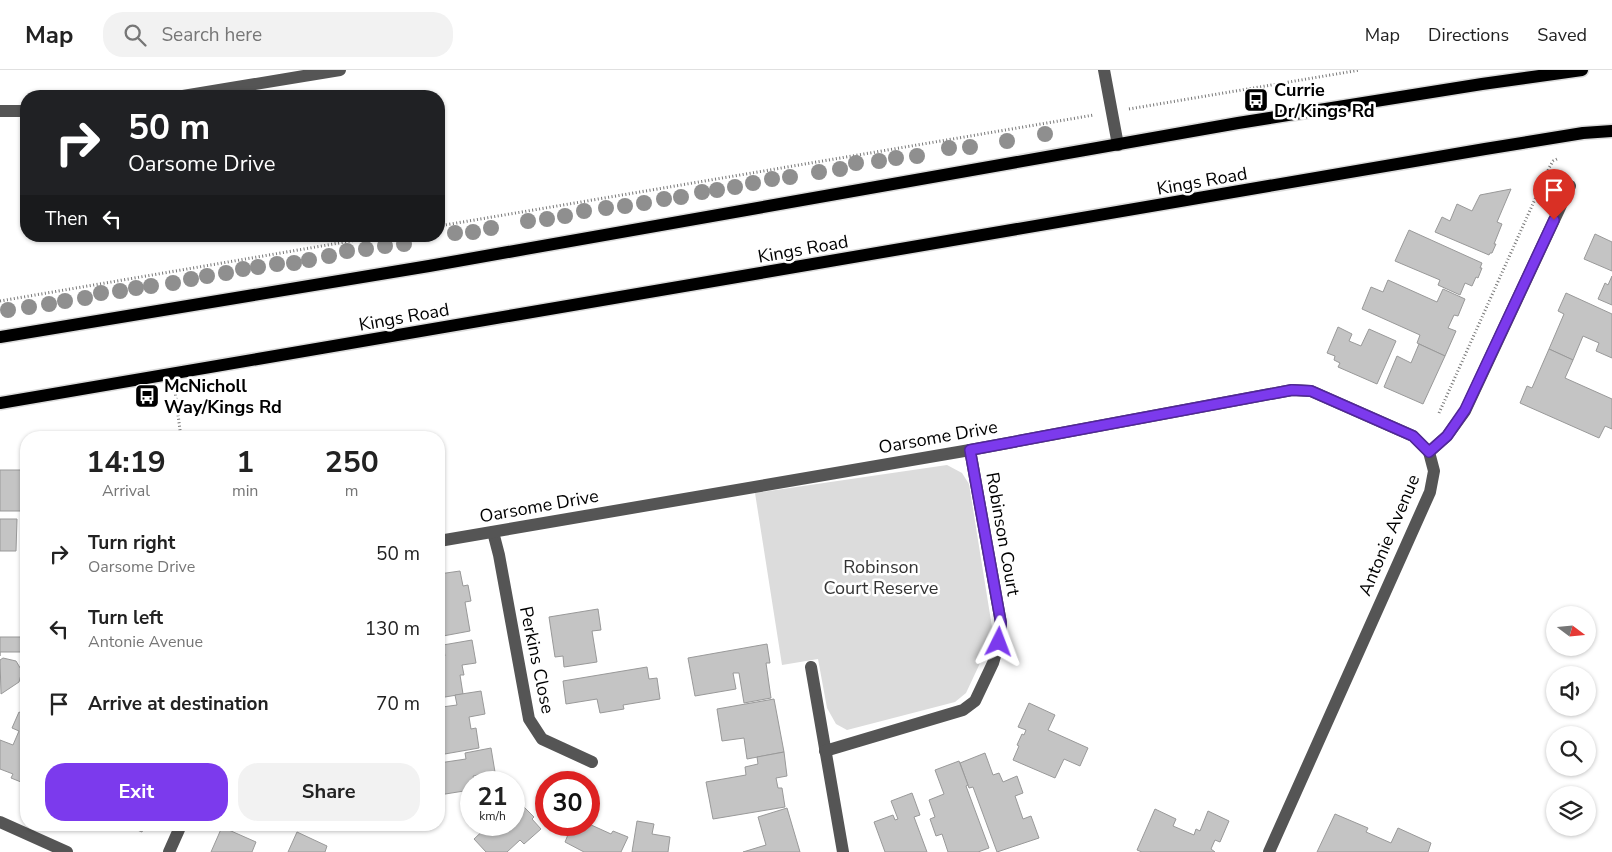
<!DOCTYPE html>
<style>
body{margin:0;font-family:"Nunito Sans",sans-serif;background:#f2f2f2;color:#222;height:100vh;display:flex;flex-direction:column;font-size:19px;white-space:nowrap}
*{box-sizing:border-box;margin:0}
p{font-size:16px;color:#767676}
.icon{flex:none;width:28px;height:28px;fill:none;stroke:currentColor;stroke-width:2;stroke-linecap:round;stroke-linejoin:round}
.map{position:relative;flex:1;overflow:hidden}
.side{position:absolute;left:20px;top:361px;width:425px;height:400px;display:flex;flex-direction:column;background:#fff;border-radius:20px;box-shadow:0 1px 4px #0004}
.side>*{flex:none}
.guide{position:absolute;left:20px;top:20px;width:425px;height:152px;border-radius:20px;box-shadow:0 1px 4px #0004;background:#202124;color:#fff;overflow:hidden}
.needle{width:32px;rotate:106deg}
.fabs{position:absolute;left:1546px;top:536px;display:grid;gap:10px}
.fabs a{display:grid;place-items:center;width:50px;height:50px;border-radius:50%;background:#fff;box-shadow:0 1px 4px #0004;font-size:25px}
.speed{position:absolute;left:460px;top:701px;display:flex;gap:10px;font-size:25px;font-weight:700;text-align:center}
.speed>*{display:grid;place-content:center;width:65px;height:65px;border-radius:50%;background:#fff;box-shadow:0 1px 4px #0004;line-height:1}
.speed small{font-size:12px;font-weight:400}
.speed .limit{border:8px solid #d22;background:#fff;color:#111}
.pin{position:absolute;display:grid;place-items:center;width:42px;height:42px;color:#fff;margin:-51px -21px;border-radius:50% 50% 50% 0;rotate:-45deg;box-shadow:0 0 5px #0007}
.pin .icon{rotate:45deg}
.me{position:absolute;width:55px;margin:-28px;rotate:3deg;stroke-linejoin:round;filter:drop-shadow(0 0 4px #0008)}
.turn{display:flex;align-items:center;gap:18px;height:105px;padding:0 25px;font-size:22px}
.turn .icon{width:65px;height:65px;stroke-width:2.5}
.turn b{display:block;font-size:35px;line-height:42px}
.then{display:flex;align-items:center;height:48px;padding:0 25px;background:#0003;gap:10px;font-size:19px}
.eta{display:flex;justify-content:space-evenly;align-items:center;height:85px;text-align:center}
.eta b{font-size:30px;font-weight:700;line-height:35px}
.cta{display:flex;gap:10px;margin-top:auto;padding:10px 25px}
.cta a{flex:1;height:58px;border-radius:20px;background:#7c3aed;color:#fff;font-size:20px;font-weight:700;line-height:58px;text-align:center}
.cta a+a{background:#f2f2f2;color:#222}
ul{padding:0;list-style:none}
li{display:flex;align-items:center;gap:15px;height:75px;padding:0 25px}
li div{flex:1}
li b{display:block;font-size:19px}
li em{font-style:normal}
header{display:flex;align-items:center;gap:30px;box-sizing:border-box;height:70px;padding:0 25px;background:#fff;border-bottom:1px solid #e0e0e0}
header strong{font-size:24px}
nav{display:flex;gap:28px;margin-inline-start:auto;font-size:18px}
.search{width:350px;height:45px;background:#f2f2f2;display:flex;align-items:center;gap:12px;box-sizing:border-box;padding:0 18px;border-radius:20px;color:#767676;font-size:19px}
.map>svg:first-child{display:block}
.green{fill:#dcdcdc}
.building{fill:#c4c4c4;stroke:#999}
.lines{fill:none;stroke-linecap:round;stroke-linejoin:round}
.major-casing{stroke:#dbdbdb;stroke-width:15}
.path{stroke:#777;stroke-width:3;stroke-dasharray:1 2.5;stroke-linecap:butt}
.minor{stroke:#555;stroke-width:12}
.major{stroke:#000;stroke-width:12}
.tree{fill:#8f8f8f}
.route-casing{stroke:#51269a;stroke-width:12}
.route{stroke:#7c3aed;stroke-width:9}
.labels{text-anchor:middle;stroke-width:5;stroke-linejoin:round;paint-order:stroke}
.poi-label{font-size:18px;font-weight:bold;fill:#000;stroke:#fff;text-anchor:start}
.street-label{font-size:18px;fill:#000;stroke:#fff}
.park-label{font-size:18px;fill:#333;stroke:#fff}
</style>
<header>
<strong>Map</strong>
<div class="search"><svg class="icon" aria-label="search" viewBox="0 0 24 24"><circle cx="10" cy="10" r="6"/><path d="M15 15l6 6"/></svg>Search here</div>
<nav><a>Map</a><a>Directions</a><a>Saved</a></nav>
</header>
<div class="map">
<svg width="1612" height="782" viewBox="0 0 1612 782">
<rect width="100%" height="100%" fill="#fff"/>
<path class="green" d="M947 395 962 403 969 414 992 557 989 574 966 623 955 632 847 660 836 654 827 638 818 589 782 595 755 423Z"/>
<g class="building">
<path d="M1511 119 1497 152 1502 154 1494 174H1496L1492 183H1490L1489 185 1435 162 1442 147 1450 151 1457 134 1472 141 1480 125Z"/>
<path d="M1409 160 1482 193 1480 198H1482L1478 208 1476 207 1472 216 1465 213 1460 225 1438 215 1440 210 1395 191Z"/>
<path d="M1595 164 1612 172V201L1584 189Z"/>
<path d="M1612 206V235L1598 229 1605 213 1608 215Z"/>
<path d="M1388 210 1437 232 1443 219 1465 229 1458 246 1454 245 1448 258 1456 261 1445 286 1417 273 1420 265 1362 239 1371 217 1383 222Z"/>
<path d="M1566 223 1612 244V288L1596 281 1599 273 1583 266 1573 290 1549 279 1564 244 1558 241Z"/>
<path d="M1338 257 1352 264 1349 271 1361 276 1369 259 1396 271 1377 314 1338 297 1340 293 1334 290 1335 286 1327 283Z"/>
<path d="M1419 274 1445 286 1423 334 1384 317 1397 286 1411 293Z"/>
<path d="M1549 279 1573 290 1565 308 1612 329V359L1605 356 1599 368 1520 333 1527 316 1532 318Z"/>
<rect x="0" y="400" width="26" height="41"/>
<path d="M0 449H17L16 481H0Z"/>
<path d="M460 501 463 516 468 515 471 531 465 532 470 561 443 566 441 557 439 558V504Z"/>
<path d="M598 539 601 560 592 561 597 592 564 597 563 586 555 587 549 547Z"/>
<path d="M0 567H26V582H0V586Z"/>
<path d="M472 570 476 593 462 595 464 605H460L463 624 439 628V587L445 586 443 575Z"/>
<path d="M767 574 770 593H766L771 628 744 633 739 603H733L736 619 695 626 688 588Z"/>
<path d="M3 588 16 591 22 601 19 612 1 624 0 590Z"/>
<path d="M647 597 649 609 657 608 660 629 623 635 624 639 600 643 597 629 566 634 563 611Z"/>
<path d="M481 621 485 644 469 647 471 659 476 658 479 678 439 685V644H443L442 637 457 635 455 625Z"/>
<path d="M774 629 784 682 747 689 744 668 722 671 717 639Z"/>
<path d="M1029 633 1055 645 1048 660 1088 678 1080 696 1064 689 1055 708 1013 690 1019 676 1017 675 1022 664 1024 665 1026 660 1018 657Z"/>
<path d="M19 642 26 645V714L11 708 13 704 0 699V670L13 675 19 661 12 658Z"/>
<path d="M491 678 495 702 473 706 475 712H471V728L465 729 464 721 439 725V693L466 689 465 683Z"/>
<path d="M784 682 787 706 776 708 778 718H782L785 737 713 749 706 712 746 705 745 697 758 694 757 687Z"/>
<path d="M985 683 993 705 999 703 1003 712 1017 706 1023 723 1015 726 1023 749 1031 746 1039 768 997 782 973 717 969 718 960 693Z"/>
<path d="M959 691 968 715 966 716 989 778 978 782H948L942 764 936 766 930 749 935 747 929 730 944 724 935 700Z"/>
<path d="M912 723 920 745 914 747 927 782H885L874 752 893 745 895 750 898 749 891 731Z"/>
<path d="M516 729 534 747 532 749 541 759 524 774 520 770 507 782H486L474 769 489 755H514V731Z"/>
<path d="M787 738 800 782H743L766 775 758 747Z"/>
<path d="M1155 739 1176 749 1173 756 1194 765 1196 759 1200 761 1208 741 1229 751 1220 772 1215 770 1211 779 1215 782H1142L1137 780Z"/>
<path d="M1335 744 1368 758 1366 762 1391 773 1398 758 1431 773 1428 782H1317Z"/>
<path d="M637 751 654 754 652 764 670 767 668 782H632Z"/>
<path d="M589 754 611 764 613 761 628 767 621 782H584L565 772 572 755Z"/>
<path d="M125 755H145L142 762Z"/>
<path d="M222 757 256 772 252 782H211Z"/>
<path d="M297 762 327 776 325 782H288Z"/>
</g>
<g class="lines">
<defs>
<g id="major">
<path d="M0 267 429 196 1238 53 1482 14 1582 0"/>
<path d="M0 333 1485 79 1583 63 1612 61"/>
</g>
</defs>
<use href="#major" class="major-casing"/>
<g class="path">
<path d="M1129 39 1360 0"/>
<path d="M439 156 1094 45"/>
<path d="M0 231 380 166"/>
<path d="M175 321 181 368"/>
<path d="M1439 343 1549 98 1553 91 1559 88"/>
</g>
<g class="minor">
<path d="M1104 0 1118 75"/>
<path d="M183 26 340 0"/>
<path d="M0 41H26"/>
<path d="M1429 382 1447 366 1465 341 1570 116"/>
<path d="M493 462 499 485 529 649 542 669 592 692"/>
<path d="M439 471 970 380 1292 320 1311 321 1413 366 1429 382"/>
<path d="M811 597 843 782"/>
<path d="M825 681 963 640 975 631 993 593 999 572 1001 553 970 380"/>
<path d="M0 752 67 782"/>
<path d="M169 782 181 755"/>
<path d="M1269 782 1430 422 1434 401 1429 382"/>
</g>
<use href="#major" class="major"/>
</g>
<g class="tree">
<circle cx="1045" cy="64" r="8"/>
<circle cx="1007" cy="71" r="8"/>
<circle cx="970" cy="77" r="8"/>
<circle cx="949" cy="78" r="8"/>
<circle cx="917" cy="86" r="8"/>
<circle cx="896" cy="88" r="8"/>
<circle cx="879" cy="91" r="8"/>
<circle cx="856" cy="93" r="8"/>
<circle cx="840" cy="99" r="8"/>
<circle cx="819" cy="102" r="8"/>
<circle cx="790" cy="107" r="8"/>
<circle cx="772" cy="109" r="8"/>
<circle cx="753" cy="113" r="8"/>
<circle cx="735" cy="117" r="8"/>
<circle cx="717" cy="120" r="8"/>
<circle cx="702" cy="122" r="8"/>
<circle cx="681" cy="127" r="8"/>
<circle cx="664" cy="129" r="8"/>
<circle cx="644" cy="133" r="8"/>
<circle cx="625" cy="136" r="8"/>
<circle cx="606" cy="138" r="8"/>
<circle cx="584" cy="141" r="8"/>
<circle cx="565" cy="146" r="8"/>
<circle cx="547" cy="149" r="8"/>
<circle cx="528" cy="151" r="8"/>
<circle cx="491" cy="158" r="8"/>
<circle cx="473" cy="162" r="8"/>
<circle cx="455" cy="163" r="8"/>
<circle cx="404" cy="174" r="8"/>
<circle cx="385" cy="176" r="8"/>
<circle cx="366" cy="179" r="8"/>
<circle cx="347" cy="181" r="8"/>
<circle cx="329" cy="186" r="8"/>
<circle cx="309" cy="190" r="8"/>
<circle cx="294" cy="193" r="8"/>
<circle cx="277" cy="194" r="8"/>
<circle cx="258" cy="197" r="8"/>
<circle cx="243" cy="199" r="8"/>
<circle cx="226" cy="203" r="8"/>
<circle cx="207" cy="206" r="8"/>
<circle cx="191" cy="209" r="8"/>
<circle cx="173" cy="213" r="8"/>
<circle cx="151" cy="216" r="8"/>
<circle cx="136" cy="218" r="8"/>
<circle cx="120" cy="221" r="8"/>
<circle cx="101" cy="223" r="8"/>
<circle cx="85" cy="228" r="8"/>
<circle cx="65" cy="231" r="8"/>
<circle cx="49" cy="234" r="8"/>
<circle cx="29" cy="237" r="8"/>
<circle cx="8" cy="240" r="8"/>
</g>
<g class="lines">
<defs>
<path id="route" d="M999 572 1001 553 970 380 1292 320 1311 321 1413 366 1429 382 1447 366 1465 340 1554 150"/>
</defs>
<use href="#route" class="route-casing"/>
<use href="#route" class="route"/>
</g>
<defs>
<symbol id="bus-square" viewBox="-11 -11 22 22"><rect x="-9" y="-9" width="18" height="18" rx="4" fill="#000" stroke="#fff"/><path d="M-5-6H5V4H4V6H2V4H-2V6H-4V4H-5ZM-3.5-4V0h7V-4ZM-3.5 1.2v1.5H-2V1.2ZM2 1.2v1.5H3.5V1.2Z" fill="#fff"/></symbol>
</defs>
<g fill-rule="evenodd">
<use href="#bus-square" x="1242" y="16" width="28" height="28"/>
<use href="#bus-square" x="133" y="312" width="28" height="28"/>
</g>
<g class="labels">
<g class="poi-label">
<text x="1274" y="26">Currie<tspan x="1274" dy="21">Dr/Kings Rd</tspan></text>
<text x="164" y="322">McNicholl<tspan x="164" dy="21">Way/Kings Rd</tspan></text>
</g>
<g class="street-label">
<text transform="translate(1202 111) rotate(-10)" y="6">Kings Road</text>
<text transform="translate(803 179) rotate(-10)" y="6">Kings Road</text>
<text transform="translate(404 247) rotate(-10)" y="6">Kings Road</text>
<text transform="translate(938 367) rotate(-10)" y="6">Oarsome Drive</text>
<text transform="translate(539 436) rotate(-10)" y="6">Oarsome Drive</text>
<text transform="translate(1003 464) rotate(80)" y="6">Robinson Court</text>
<text transform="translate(1389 465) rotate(-67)" y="6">Antonie Avenue</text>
<text transform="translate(537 590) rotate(78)" y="6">Perkins Close</text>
</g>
<g class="park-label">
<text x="881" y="503">Robinson<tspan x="881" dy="21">Court Reserve</tspan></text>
</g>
</g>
</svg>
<div class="fabs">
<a><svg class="needle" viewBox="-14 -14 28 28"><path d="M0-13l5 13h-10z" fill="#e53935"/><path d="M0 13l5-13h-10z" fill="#767676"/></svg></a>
<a><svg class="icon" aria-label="sound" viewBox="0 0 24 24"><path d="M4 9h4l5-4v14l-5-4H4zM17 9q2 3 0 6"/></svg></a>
<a><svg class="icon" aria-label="search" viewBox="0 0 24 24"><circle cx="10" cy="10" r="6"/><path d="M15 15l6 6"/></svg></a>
<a><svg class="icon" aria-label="layers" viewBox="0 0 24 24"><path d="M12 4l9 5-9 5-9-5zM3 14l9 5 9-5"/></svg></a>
</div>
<div class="speed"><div>21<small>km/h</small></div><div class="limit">30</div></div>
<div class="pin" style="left:1554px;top:150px;background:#d93025"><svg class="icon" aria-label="arrive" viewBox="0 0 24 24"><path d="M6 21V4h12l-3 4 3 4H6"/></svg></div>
<svg class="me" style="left:999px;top:572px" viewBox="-20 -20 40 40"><path d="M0-17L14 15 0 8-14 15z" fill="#7c3aed" stroke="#fff" stroke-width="4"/></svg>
<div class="guide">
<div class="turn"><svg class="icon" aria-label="right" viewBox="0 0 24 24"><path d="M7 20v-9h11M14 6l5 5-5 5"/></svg><div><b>50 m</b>Oarsome Drive</div></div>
<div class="then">Then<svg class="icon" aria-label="left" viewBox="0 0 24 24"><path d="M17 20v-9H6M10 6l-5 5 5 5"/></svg></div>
</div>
<section class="side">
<div class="eta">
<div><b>14:19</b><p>Arrival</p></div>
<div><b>1</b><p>min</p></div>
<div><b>250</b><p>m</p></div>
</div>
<ul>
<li><svg class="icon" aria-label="right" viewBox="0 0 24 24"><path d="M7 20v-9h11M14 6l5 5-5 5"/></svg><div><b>Turn right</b><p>Oarsome Drive</p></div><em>50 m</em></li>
<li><svg class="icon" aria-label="left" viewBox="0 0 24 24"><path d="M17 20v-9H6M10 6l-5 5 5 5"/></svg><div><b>Turn left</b><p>Antonie Avenue</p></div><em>130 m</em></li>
<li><svg class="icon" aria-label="arrive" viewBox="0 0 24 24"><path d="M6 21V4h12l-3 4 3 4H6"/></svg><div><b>Arrive at destination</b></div><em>70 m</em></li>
</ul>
<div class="cta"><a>Exit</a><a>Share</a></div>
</section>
</div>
